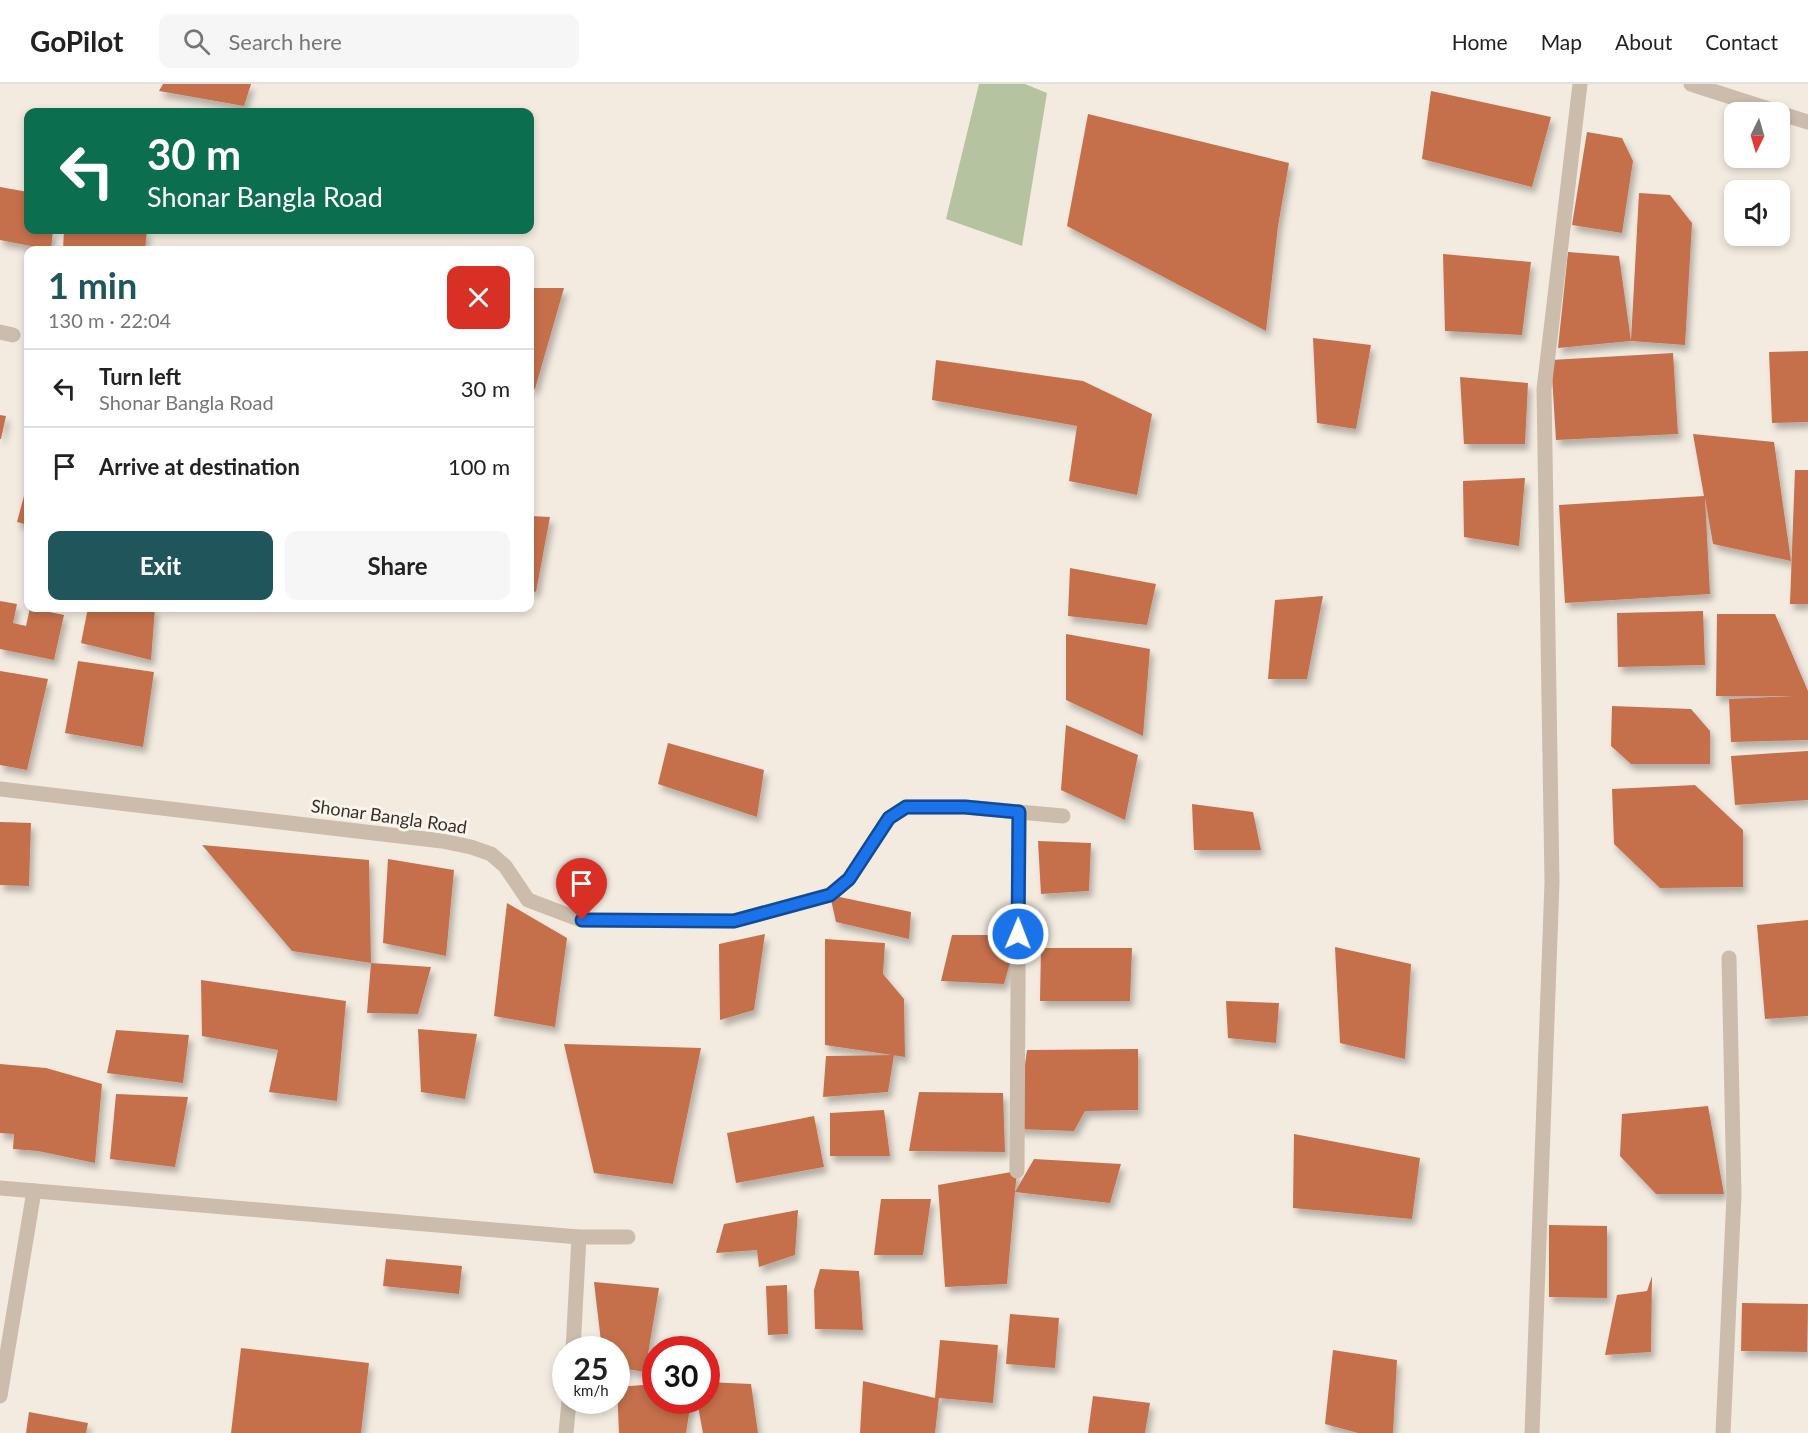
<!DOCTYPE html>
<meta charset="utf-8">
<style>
body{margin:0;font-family:Lato,sans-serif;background:#f6f6f6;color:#222;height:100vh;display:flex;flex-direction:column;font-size:22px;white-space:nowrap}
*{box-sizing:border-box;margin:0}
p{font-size:20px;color:#767676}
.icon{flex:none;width:33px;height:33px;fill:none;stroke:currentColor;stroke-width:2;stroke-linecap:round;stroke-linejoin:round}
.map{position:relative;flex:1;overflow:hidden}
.side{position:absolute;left:24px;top:162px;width:510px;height:366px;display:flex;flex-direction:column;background:#fff;border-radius:12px;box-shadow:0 3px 9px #0003}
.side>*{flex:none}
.banner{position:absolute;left:24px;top:24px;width:510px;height:126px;border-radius:12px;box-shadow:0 3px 9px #0003;background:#0b6e4f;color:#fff;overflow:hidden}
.needle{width:39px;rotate:185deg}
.buttons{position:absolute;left:1724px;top:18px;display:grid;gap:12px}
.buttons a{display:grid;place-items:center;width:66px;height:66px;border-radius:12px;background:#fff;box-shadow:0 3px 9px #0003;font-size:30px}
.speed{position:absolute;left:552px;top:1252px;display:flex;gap:12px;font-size:30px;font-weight:700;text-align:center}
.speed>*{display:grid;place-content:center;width:78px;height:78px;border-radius:50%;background:#fff;box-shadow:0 3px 9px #0003;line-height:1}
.speed small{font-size:15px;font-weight:400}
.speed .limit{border:9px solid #d22;background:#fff;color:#111}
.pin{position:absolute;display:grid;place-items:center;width:51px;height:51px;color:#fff;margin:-62px -26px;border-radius:50% 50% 50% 0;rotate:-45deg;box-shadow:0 0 6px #0007}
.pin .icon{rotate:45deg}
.me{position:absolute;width:66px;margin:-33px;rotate:1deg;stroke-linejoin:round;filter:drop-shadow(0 0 4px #0008)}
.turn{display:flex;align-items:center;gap:21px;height:126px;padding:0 24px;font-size:27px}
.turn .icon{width:78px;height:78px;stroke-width:2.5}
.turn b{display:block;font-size:42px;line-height:51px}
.round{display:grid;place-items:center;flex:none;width:63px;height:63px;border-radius:12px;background:#f6f6f6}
.overview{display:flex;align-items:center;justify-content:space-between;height:102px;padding:0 24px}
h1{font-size:36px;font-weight:700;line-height:45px;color:#20555c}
.button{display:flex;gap:12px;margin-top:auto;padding:12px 24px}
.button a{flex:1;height:69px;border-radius:12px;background:#20555c;color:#fff;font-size:24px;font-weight:700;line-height:69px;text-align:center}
.button a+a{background:#f6f6f6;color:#222}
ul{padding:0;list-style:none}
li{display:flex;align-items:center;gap:18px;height:78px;padding:0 24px;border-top:2px solid #e0e0e0}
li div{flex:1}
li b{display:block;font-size:22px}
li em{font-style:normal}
header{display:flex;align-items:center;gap:36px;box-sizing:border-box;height:84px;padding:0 30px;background:#fff;border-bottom:2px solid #e0e0e0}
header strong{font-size:28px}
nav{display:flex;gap:33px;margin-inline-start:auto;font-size:21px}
.search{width:420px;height:54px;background:#f6f6f6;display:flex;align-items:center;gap:15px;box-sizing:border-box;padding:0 21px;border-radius:12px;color:#767676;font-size:22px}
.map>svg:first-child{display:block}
.green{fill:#b5c3a0}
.building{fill:#c5704c;filter:url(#shadow)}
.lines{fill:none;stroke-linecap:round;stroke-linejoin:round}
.minor{stroke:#ccbcac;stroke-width:15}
.route-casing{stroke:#114b97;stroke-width:15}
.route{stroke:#1a73e8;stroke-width:10}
.labels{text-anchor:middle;stroke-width:6;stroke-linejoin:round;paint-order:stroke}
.street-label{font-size:18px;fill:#3a302b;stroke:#faf5ed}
</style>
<header>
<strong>GoPilot</strong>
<div class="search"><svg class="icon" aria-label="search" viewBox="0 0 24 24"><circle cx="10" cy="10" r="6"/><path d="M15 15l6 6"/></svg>Search here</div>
<nav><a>Home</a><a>Map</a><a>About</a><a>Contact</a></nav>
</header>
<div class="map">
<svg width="1808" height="1349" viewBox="0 0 1808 1349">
<defs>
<filter id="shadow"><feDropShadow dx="3.5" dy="6" stdDeviation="3" flood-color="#0004"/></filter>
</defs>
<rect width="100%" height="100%" fill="#f3ebe0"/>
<path class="green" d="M979 0H1025L1047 9 1022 162 946 135Z"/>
<g class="building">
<path d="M163 0H251L244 22 159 7Z"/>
<path d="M1431 7 1551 33 1532 103 1422 75Z"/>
<path d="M1088 30 1289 79 1278 142 1266 247 1067 142Z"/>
<path d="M1587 48 1622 54 1633 77 1622 149 1572 141Z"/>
<path d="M0 103 28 108V146H53L51 166 0 156Z"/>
<path d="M1639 109 1670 111 1692 139 1685 261 1631 257Z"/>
<path d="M64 146H147L145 166H63Z"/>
<path d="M1568 168 1619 172 1631 257 1558 264Z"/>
<path d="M1443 170 1531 178 1522 251 1445 247Z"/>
<path d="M530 204H564L535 305 530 303Z"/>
<path d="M1313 254 1371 261 1356 345 1317 339Z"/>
<path d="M1808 267V338L1772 339 1769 268Z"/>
<path d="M1673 269 1678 350 1556 356 1551 276Z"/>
<path d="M936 276 1083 297 1152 330 1137 411 1069 397 1077 342 932 316Z"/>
<path d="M1460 293 1528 299 1525 360H1464Z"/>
<path d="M0 331 6 332 1 355H0Z"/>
<path d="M1693 350 1774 358 1791 477 1713 460 1705 414 1710 510 1565 519 1559 421 1704 412Z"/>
<path d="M1795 386H1808V520H1790Z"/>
<path d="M1525 394 1519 462 1464 453 1463 397Z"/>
<path d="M28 397V441L17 438Z"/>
<path d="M530 432 550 433 536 508 530 506Z"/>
<path d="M1070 484 1156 500 1147 541 1068 532Z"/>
<path d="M1323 512 1307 595H1268L1275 516Z"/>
<path d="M0 517 17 520 13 539 26 542 30 524 64 531 54 576 0 565Z"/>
<path d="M88 524H155L151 576 81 559Z"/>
<path d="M1703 527 1705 581 1618 583 1617 529Z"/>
<path d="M1717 530H1775L1808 607V656L1731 658 1729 615 1794 612H1716Z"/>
<path d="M1066 550 1150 565 1143 652 1066 616Z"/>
<path d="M78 577 154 588 143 663 65 649Z"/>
<path d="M0 587 48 595 27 686 0 681Z"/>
<path d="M1612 622 1691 625 1710 647V680H1631L1611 662Z"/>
<path d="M1066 641 1138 671 1125 736 1061 706Z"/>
<path d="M668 659 764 686 757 733 658 700Z"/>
<path d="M1808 667V716L1735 721 1731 672Z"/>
<path d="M1695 701 1743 746V803L1660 804 1614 760 1612 705Z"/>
<path d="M1192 720 1253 728 1261 766H1194Z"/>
<path d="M0 738 31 739 29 802 0 801Z"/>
<path d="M1038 757 1091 759 1089 807 1041 810Z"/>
<path d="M202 761 369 776 371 879 292 867Z"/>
<path d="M388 775 454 786 446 872 383 859Z"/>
<path d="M830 811 911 828 909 855 836 838Z"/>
<path d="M507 819 567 854 555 943 494 932Z"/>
<path d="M1808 836V932L1765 935 1757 841Z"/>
<path d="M765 850 754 926 720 936 719 860Z"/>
<path d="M952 851H1018L1004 900 941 897Z"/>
<path d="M825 855 885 859 883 890 904 915 905 973 825 961Z"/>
<path d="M1335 863 1411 880 1405 975 1340 959Z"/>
<path d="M1041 864H1132L1130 917H1040Z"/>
<path d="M371 879 431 883 418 930 367 929Z"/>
<path d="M201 896 346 917 337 1017 269 1008 278 966 202 952Z"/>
<path d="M1226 917 1279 919 1276 959 1228 954Z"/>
<path d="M418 945 477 950 465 1015 421 1008Z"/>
<path d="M116 946 189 951 183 999 107 989Z"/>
<path d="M564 960 701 964 673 1100 594 1089Z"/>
<path d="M1138 965V1026L1085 1027 1074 1047 1016 1045 1027 966Z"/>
<path d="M894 971 888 1008 823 1013 826 972Z"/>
<path d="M0 980 46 984 102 1000 95 1079 38 1067 13 1065 14 1050 0 1049Z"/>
<path d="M919 1008 1003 1009 1005 1068 909 1067Z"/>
<path d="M116 1010 188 1013 175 1083 110 1075Z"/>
<path d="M1708 1022 1724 1110H1656L1620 1072 1622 1030Z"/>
<path d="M884 1026 890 1072H830V1029Z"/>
<path d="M814 1032 824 1083 736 1099 727 1049Z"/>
<path d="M1294 1050 1420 1074 1412 1135 1293 1124Z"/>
<path d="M1034 1075 1121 1080 1110 1119 1015 1108 1007 1200 945 1203 938 1101 1017 1087 1015 1108Z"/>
<path d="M881 1115H931L923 1171H874Z"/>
<path d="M798 1126 795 1171 759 1183 757 1166 716 1169 724 1140Z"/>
<path d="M1549 1141 1607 1142V1214L1549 1213Z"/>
<path d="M386 1175 462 1182 459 1210 383 1202Z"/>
<path d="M820 1185 859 1187 863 1246 815 1245 814 1206Z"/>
<path d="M1652 1192 1651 1268 1605 1271 1617 1211 1647 1207Z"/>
<path d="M594 1198 659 1204 645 1288 616 1283V1266H602Z"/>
<path d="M787 1201 788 1250 768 1251 766 1202Z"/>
<path d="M1742 1219 1808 1220 1807 1268 1741 1267Z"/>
<path d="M1010 1230 1059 1234 1055 1284 1006 1280Z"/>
<path d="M940 1256 998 1261 993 1319 939 1314 935 1349H860L863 1297 935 1314Z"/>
<path d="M241 1264 369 1279 361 1349H231Z"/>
<path d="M1333 1266 1397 1276 1393 1349H1358L1325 1340Z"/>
<path d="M706 1298 751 1300 758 1349H703L697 1317H706Z"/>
<path d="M656 1300V1317H691L686 1349H619L617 1303Z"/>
<path d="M1093 1312 1150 1319 1145 1349H1088Z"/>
<path d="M29 1328 88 1339 86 1349H26Z"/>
</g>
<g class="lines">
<g class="minor">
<path d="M1691 0 1778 28"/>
<path d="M1779 29 1808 38"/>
<path d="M0 248 13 251"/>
<path d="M0 705 442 757 471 763 491 770 505 782 528 816 581 836 733 837 830 811 849 795 889 734 906 723H965L1063 732"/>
<path d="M1017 1087 1019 728"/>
<path d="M0 1104 579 1153H628"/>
<path d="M573 1266 579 1153"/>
<path d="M0 1312 34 1107"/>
<path d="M566 1349 569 1317"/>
<path d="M1532 1349 1552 798 1544 305 1580 0"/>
<path d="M1723 1349 1734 1111 1729 874"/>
</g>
</g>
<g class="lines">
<defs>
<path id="route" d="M582 836 734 837 830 811 849 795 889 734 906 723H965L1019 728 1018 850"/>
</defs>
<use href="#route" class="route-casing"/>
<use href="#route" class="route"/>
</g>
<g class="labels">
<g class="street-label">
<text transform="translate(389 733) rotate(8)" y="6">Shonar Bangla Road</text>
</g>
</g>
</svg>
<div class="buttons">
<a><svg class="needle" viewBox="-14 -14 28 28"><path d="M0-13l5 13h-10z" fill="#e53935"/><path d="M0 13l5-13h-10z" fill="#767676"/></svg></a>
<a><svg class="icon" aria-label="sound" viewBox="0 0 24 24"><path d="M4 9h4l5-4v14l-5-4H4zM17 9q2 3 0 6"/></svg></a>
</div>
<div class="speed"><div>25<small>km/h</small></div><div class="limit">30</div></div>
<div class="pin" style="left:582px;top:836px;background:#d93025"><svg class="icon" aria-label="arrive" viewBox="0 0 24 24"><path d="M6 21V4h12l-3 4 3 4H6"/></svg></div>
<svg class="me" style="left:1018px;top:850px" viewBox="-20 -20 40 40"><circle r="17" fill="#1a73e8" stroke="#fff" stroke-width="3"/><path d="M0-11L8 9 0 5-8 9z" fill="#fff"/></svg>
<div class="banner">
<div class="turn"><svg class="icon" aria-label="left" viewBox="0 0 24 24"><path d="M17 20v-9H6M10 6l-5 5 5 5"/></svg><div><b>30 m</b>Shonar Bangla Road</div></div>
</div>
<section class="side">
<div class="overview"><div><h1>1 min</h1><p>130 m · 22:04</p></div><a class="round" style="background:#d93025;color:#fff"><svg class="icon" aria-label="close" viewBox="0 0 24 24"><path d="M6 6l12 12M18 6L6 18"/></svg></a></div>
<ul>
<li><svg class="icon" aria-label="left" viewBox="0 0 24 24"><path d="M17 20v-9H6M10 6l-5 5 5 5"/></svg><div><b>Turn left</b><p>Shonar Bangla Road</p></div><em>30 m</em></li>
<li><svg class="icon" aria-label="arrive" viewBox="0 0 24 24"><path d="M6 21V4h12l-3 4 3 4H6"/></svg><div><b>Arrive at destination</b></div><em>100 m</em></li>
</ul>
<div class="button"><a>Exit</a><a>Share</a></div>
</section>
</div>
